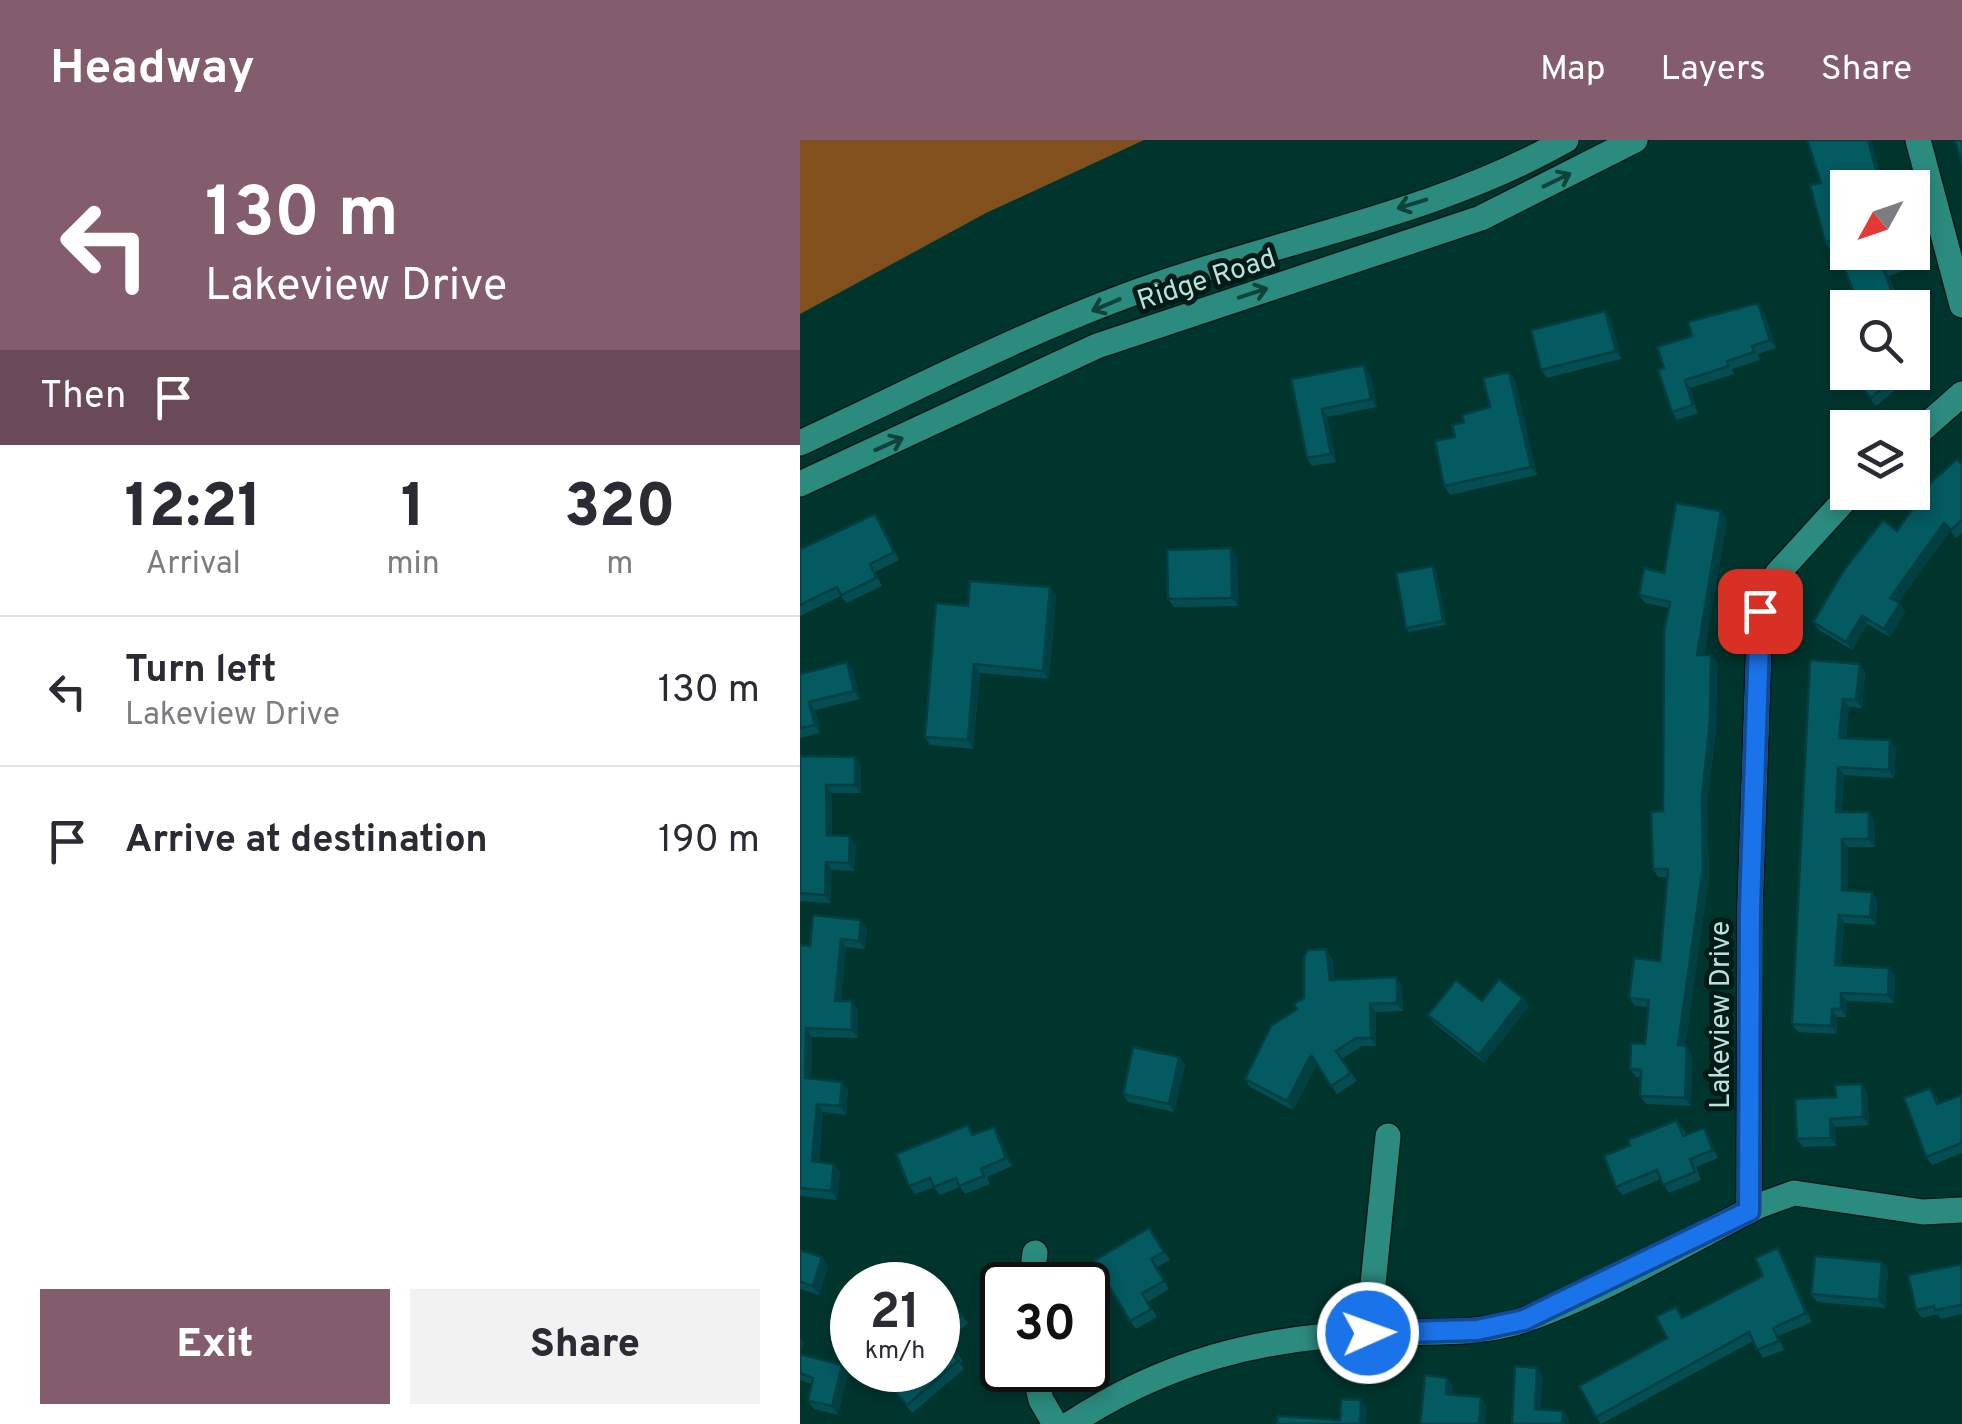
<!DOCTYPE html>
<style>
body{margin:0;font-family:Overpass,sans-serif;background:#f2f2f3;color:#2b2b33;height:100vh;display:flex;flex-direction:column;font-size:38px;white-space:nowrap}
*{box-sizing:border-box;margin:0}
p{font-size:32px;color:#7c7c81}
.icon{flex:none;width:55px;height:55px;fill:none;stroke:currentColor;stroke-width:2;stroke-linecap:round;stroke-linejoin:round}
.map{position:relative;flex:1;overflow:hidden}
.details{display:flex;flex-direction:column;background:#fff;width:800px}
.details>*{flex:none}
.banner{background:#845d6c;color:#fff;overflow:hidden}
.needle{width:65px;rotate:230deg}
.buttons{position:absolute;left:1030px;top:30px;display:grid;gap:20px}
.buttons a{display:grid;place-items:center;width:100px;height:100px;border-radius:0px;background:#fff;box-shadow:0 5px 15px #0003;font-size:50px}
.speed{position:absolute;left:30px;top:1122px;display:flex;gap:20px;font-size:50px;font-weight:700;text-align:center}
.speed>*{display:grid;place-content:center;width:130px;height:130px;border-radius:50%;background:#fff;box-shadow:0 5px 15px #0003;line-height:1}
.speed small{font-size:25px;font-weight:400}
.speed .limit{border:5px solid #111;border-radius:15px;background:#fff;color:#111}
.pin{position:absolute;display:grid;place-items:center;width:85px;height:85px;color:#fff;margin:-42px;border-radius:20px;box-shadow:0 5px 15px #0006}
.me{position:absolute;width:110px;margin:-55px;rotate:88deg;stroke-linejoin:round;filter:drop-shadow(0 0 8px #0008)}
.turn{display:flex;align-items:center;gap:35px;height:210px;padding:0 40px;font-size:45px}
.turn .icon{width:130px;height:130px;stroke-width:2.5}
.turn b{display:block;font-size:70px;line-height:85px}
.then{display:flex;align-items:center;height:95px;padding:0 40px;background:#0003;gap:20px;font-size:38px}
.eta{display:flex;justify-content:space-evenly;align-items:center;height:170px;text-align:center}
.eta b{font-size:60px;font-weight:800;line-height:70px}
.action{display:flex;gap:20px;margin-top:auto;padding:20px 40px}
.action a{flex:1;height:115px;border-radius:0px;background:#845d6c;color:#fff;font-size:40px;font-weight:800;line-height:115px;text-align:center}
.action a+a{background:#f2f2f3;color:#2b2b33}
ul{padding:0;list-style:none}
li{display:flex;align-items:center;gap:30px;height:150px;padding:0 40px;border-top:2px solid #e1e1e2}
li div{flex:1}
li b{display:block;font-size:38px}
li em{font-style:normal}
header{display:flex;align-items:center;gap:60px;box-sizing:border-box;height:140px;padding:0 50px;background:#845d6c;color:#fff}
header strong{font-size:48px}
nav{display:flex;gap:55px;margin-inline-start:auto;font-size:35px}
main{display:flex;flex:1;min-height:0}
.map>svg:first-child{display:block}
.forest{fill:#81501d}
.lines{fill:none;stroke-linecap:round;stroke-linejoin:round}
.minor-casing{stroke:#001a16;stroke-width:28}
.secondary-casing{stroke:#001a16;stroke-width:28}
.minor{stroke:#2b8b7e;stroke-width:25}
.secondary{stroke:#2b8b7e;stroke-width:25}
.wall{fill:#034d53}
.shaded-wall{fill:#023f43}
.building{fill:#035a60;stroke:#023f43;stroke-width:2.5}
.oneway{stroke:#0f423a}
.route-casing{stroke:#114b97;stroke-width:25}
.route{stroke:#1a73e8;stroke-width:18}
.labels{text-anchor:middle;stroke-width:10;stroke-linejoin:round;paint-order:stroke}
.street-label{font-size:28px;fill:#b8e2da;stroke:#001a16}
</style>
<header>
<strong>Headway</strong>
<nav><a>Map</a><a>Layers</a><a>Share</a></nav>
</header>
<main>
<section class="details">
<div class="banner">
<div class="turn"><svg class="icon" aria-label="left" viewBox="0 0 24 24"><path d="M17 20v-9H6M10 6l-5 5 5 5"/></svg><div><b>130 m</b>Lakeview Drive</div></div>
<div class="then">Then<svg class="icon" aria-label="arrive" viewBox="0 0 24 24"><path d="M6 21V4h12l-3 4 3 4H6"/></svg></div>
</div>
<div class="eta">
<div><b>12:21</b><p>Arrival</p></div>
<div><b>1</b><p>min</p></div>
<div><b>320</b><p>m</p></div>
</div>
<ul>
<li><svg class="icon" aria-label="left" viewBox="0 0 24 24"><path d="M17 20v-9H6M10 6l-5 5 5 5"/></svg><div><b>Turn left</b><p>Lakeview Drive</p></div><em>130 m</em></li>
<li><svg class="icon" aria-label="arrive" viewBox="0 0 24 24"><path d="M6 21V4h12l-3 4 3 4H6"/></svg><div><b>Arrive at destination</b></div><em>190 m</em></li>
</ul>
<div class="action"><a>Exit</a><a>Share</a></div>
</section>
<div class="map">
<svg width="1162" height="1284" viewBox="0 0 1162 1284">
<rect width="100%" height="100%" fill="#00352e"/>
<path class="forest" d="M0 0H344L186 73 0 174Z"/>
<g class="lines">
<defs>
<g id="minor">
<path d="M1118 0 1162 165"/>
<path d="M1112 298 1162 254"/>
<path d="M949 1071 950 768 960 471 977 434 1052 352"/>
<path d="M231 1145 235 1113"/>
<path d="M568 1193 588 996"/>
<path d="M234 1230 241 1260 255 1284"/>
<path d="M270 1284C364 1222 460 1197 573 1193 622 1191 677 1196 724 1180 801 1154 885 1103 958 1066L994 1053 1123 1072 1162 1070"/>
</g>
<g id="secondary">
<path d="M0 303C116 249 232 188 353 146 490 98 640 72 766 0"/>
<path d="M0 344 297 206 681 78 835 0"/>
</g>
</defs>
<use href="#minor" class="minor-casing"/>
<use href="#secondary" class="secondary-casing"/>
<use href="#minor" class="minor"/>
<use href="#secondary" class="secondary"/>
</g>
<g class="wall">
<path d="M1010 45 1048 112H1103L1108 129 1089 136 1101 168H1059L1037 109 1031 110 1025 102Z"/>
<path d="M805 171 811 179 821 219 747 238 741 230Z"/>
<path d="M964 172 976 208 958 214 960 220 932 229 934 234 890 248 898 273 877 280 872 272 864 228Z"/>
<path d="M1112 198 1130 221 1076 266 1049 232H1112Z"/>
<path d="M709 232 715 240 737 335 650 355 644 346 655 297 664 282 690 267Z"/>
<path d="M570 233 577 267 527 277 536 322 512 326 507 318 491 239Z"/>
<path d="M1162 324V393L1156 398 1150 391 1098 462 1105 472 1090 497 1067 484 1052 510 1019 490 1013 482 1097 391Z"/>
<path d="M921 371 927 379 904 515H911L917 523 916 589 907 664 909 736 885 906 892 914 891 966 846 964 840 956 841 937H836L830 929 845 904 849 867 835 866 829 858 860 821 867 737H858L853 729 863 671 868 468 845 463 839 455 864 433Z"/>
<path d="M75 374 81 382 99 420 75 432 82 446 46 463 41 456 0 476V409Z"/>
<path d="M431 408 437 417 438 466 374 467 368 459Z"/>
<path d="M636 430 646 485 609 492 606 488Z"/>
<path d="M256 456 249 539 180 533 173 609 130 605 125 597 168 466Z"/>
<path d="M1010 520 1060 524 1065 532 1062 568 1049 567 1046 598 1090 600 1096 608 1094 638 1044 635 1042 672 1074 680 1075 707H1048V750L1077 760 1076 785 1044 783 1041 826 1089 828 1095 836 1094 863 1047 861 1046 877H1037V894L998 892 992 884Z"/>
<path d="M53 530 60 559 15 570 20 593 0 598V534Z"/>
<path d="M0 616 61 625V653H32V695L56 704 54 731 32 730 30 763 0 761Z"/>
<path d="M67 788 65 809 46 807 41 861 58 870V898L12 897 11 939 48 950 46 975 23 972 19 1022 40 1032 37 1060 0 1056V805L10 806Z"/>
<path d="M532 818 535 840 602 845 603 871 576 872V906H562L542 919 557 941 537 954 517 924 493 970 450 947 445 939 497 869Z"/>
<path d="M723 858 729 866 684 923 634 883 628 875 682 861Z"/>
<path d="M379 917 385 925 374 972 328 962 323 954Z"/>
<path d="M1067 952 1069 985 1035 987 1036 1006 1003 1007 997 999Z"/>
<path d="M1162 955V1013L1132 1025 1126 1017 1136 956 1139 963Z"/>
<path d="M194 987 199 995 212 1026 187 1037 190 1044 165 1054 160 1047 140 1055 134 1047 115 1054 109 1046 174 994Z"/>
<path d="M883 988 886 995 909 996 918 1018 896 1027 901 1040 869 1053 861 1039 822 1055 816 1047Z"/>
<path d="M349 1088 370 1120 357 1127 369 1149 348 1162 357 1177 336 1189 330 1181Z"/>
<path d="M0 1110 22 1117 28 1126 19 1155 0 1149Z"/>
<path d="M983 1116 1012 1182 978 1196 984 1210 963 1218 953 1201 801 1284 796 1277 867 1198 963 1136Z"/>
<path d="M1082 1122 1088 1130 1085 1168 1017 1162 1011 1154Z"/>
<path d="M1162 1124V1174L1141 1179 1138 1174 1122 1178 1116 1170Z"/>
<path d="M138 1164 162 1175 168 1183 147 1201 163 1221 160 1223 164 1229 112 1273 93 1249 98 1245 85 1230H138Z"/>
<path d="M0 1198 4 1203 0 1214 48 1233 38 1275 14 1269 8 1261 12 1244 0 1240Z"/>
</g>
<g class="shaded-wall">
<path d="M1068 0H1071L1085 48H1081Z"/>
<path d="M1100 112H1103L1108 129 1102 121Z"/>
<path d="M1083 128 1089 136 1101 168 1096 163Z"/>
<path d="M958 163 964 172 976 208 970 200Z"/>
<path d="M805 171 811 179 821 219 816 211Z"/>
<path d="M564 225 570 233 577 267 571 259Z"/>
<path d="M709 232 715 240 737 335 731 327Z"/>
<path d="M885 240 890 248 898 273 893 265Z"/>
<path d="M522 269 527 277 536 322 531 314Z"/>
<path d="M921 371 927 379 903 523 897 515Z"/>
<path d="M75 374 81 382 99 420 94 412Z"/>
<path d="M1144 383 1150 391 1096 466 1090 458Z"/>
<path d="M431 408 437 417 438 466 432 458Z"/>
<path d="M633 426 636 430 646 485 643 481Z"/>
<path d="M250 447 256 456 249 539 243 531Z"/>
<path d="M1100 463 1105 472 1090 497 1084 489Z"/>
<path d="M1062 476 1067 484 1052 510 1046 502Z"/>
<path d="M911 515 917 523 916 589 907 664 909 736 884 913 878 905 902 656Z"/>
<path d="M47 522 53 530 60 559 54 551Z"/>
<path d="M174 524 180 533 173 609 168 600Z"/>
<path d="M1060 524 1065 532 1062 568 1056 560Z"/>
<path d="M1043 559 1049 567 1045 606 1039 598Z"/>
<path d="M9 562 15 570 20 593 15 585Z"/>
<path d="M1090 600 1096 608 1094 638 1089 630Z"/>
<path d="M55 617 61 625V653L55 645Z"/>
<path d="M1038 627 1044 635 1042 680 1036 672Z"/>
<path d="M26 645 32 653V703L27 695Z"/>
<path d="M1069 672 1074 680 1075 707 1069 699Z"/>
<path d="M50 696 56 704 54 731 49 723Z"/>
<path d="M1042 699 1048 707V758L1042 750Z"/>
<path d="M26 722 32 730 30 763 25 755Z"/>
<path d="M1072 752 1077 760 1076 785 1070 777Z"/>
<path d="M1039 775 1044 783 1041 833 1035 825Z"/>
<path d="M61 780 67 788 65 809 59 801Z"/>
<path d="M41 799 46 807 41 869 35 861Z"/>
<path d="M526 809 532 818 536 848 530 840Z"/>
<path d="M1089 828 1095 836 1094 863 1088 855Z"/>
<path d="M597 837 602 845 603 871 597 863Z"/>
<path d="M1041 853 1047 861 1046 877 1041 869Z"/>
<path d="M723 858 729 866 684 923 679 915Z"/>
<path d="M52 861 58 870V898L52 890Z"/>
<path d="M570 864 576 872V906L571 898Z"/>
<path d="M1032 869 1037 877V894L1031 886Z"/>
<path d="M6 888 12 897 11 947 5 938Z"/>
<path d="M887 906 892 914 891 966 885 958Z"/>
<path d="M511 915 517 923 493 970 487 961Z"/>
<path d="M379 917 385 925 374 972 369 964Z"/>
<path d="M42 942 48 950 46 975 40 966Z"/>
<path d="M1062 944 1067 952 1069 985 1063 977Z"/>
<path d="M17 964 23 972 18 1030 12 1021Z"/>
<path d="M1030 979 1035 987 1036 1006 1031 998Z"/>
<path d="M194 987 199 995 212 1026 206 1018Z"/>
<path d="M904 988 909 996 918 1018 913 1010Z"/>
<path d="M34 1024 40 1032 37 1060 31 1051Z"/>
<path d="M978 1108 983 1116 1012 1182 1006 1173Z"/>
<path d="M22 1117 28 1126 19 1155 13 1146Z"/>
<path d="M1082 1122 1088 1130 1085 1168 1079 1160Z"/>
<path d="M0 1198 4 1203 0 1215Z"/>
<path d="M42 1225 48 1233 38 1275 32 1266Z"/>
<path d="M737 1228 743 1236 740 1277 735 1269Z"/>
<path d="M647 1238 653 1246 652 1262 646 1254Z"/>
<path d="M681 1257 687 1266 685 1284H679Z"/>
<path d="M561 1260 567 1268 566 1284H560Z"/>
<path d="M763 1271 769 1279V1284H762Z"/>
</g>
<g class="building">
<path d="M1007 0H1068L1081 48H1048V112H1100L1102 121 1083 128 1096 163 1085 168H1059L1034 100 1025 102 1010 45 1021 43Z"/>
<path d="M1155 0H1162V24Z"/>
<path d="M958 163 970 200 952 206 954 212 927 221 929 226 885 240 893 265 872 272 858 230 864 228 857 207 892 196 888 182Z"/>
<path d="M805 171 816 211 741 230 731 190Z"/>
<path d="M1112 198 1125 213 1112 223Z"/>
<path d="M564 225 571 259 522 269 531 314 507 318 491 239Z"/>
<path d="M709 232 731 327 644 346 635 301 655 297 652 285 664 282 662 275 690 267 683 238Z"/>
<path d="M1049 232H1101L1071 258Z"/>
<path d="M1157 319 1162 324V380L1151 390 1144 383 1090 458 1100 463 1084 489 1062 476 1046 502 1013 482 1044 430 1083 380 1097 391 1121 357 1118 354Z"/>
<path d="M876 363 921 371 897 515H911L910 581 902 656 903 728 878 905 887 906 885 958 840 956 841 930 830 929 831 903 845 904 849 860 829 858 834 818 860 821 868 729H853L851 672 863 671 864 491 870 462 839 455 844 428 864 433Z"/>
<path d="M75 374 94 412 70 424 76 438 41 455 37 447 0 465V409Z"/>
<path d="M431 408 432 458 368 459 367 410Z"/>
<path d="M633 426 643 481 606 488 596 433Z"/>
<path d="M170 441 250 447 243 531 174 524 168 600 125 597 136 463 168 466Z"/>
<path d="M1010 520 1060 524 1056 560 1043 559 1039 598 1090 600 1089 630 1038 627 1036 672H1069V699H1042V750L1072 752 1070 777 1039 775 1035 825 1089 828 1088 855 1041 853V869H1032L1031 886 992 884Z"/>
<path d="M47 522 54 551 9 562 15 585 0 588V534Z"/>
<path d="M0 616 55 617V645H26L27 695 50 696 49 723 26 722 25 755 0 753Z"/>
<path d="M13 775 61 780 59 801 41 799 35 861H52V890L6 888 5 938 42 942 40 966 17 964 12 1021 34 1024 31 1051 0 1048V805L10 806Z"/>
<path d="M526 809 530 840 597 837V863L570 864 571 898H556L536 911 551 933 531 946 511 915 487 961 445 939 471 886 497 869 494 864 504 858V817L508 810Z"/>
<path d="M699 839 723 858 679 915 628 875 656 840 682 861Z"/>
<path d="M333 907 379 917 369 964 323 954Z"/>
<path d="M1062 944 1063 977 1030 979 1031 998 997 999 995 959 1036 957 1035 945Z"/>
<path d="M1130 948 1137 964 1162 955V1003L1126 1017 1104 958Z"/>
<path d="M877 980 883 996 904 988 913 1010 890 1019 895 1032 863 1045 857 1030 816 1047 804 1016 830 1005 828 1000Z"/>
<path d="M168 985 172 995 194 987 206 1018 181 1029 184 1036 159 1046 156 1038 134 1047 130 1038 109 1046 96 1014Z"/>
<path d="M349 1088 364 1112 351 1119 364 1141 342 1153 351 1169 330 1181 294 1121Z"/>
<path d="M978 1108 1006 1173 973 1188 979 1201 957 1210 949 1192 796 1277 779 1246 867 1198 856 1177 876 1167 882 1178 963 1136 955 1118Z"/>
<path d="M0 1110 22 1117 13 1146 0 1142Z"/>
<path d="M1015 1116 1082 1122 1079 1160 1011 1154Z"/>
<path d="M1162 1124V1165L1135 1170 1134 1166 1116 1170 1108 1135Z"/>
<path d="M147 1157 162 1175 141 1193 157 1213 154 1216 158 1221 107 1265 93 1249 99 1244 86 1230H138V1164Z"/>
<path d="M0 1214 42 1225 32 1266 8 1261 13 1238 0 1233Z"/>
<path d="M715 1226 737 1228 735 1269 763 1271 762 1284H712Z"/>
<path d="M625 1235 647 1238 646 1254 681 1257 679 1284H620Z"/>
<path d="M541 1259 561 1260 560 1284H477L478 1276 540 1280Z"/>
</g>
<defs><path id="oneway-shaft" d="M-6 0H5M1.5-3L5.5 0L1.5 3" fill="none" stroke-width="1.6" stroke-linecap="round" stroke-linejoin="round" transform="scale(2.5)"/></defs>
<g class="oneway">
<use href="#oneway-shaft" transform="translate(757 40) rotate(-26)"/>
<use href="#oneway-shaft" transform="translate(612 64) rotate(163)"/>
<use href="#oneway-shaft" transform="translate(453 153) rotate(-18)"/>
<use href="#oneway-shaft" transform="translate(306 165) rotate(157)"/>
<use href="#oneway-shaft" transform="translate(89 304) rotate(-24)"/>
</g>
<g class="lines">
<defs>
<path id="route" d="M568 1193 677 1190 724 1180 949 1071 950 768 960 471"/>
</defs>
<use href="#route" class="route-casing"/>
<use href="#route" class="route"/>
</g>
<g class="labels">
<g class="street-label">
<text transform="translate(406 138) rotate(-18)" y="10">Ridge Road</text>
<text transform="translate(919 875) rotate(-90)" y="10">Lakeview Drive</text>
</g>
</g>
</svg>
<div class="buttons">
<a><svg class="needle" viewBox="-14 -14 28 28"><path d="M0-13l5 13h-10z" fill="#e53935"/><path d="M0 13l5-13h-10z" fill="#7c7c81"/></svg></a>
<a><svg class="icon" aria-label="search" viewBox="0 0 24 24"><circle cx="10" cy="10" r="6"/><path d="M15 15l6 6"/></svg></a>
<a><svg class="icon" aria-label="layers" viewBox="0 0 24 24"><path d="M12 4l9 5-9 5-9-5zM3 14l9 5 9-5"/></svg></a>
</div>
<div class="speed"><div>21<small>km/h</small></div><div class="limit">30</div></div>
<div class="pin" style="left:960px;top:471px;background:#d93025"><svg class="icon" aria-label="arrive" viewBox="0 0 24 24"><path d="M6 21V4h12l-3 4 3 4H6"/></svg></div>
<svg class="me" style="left:568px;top:1193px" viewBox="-20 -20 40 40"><circle r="17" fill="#1a73e8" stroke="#fff" stroke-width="3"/><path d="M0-11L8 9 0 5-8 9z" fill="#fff"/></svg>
</div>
</main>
